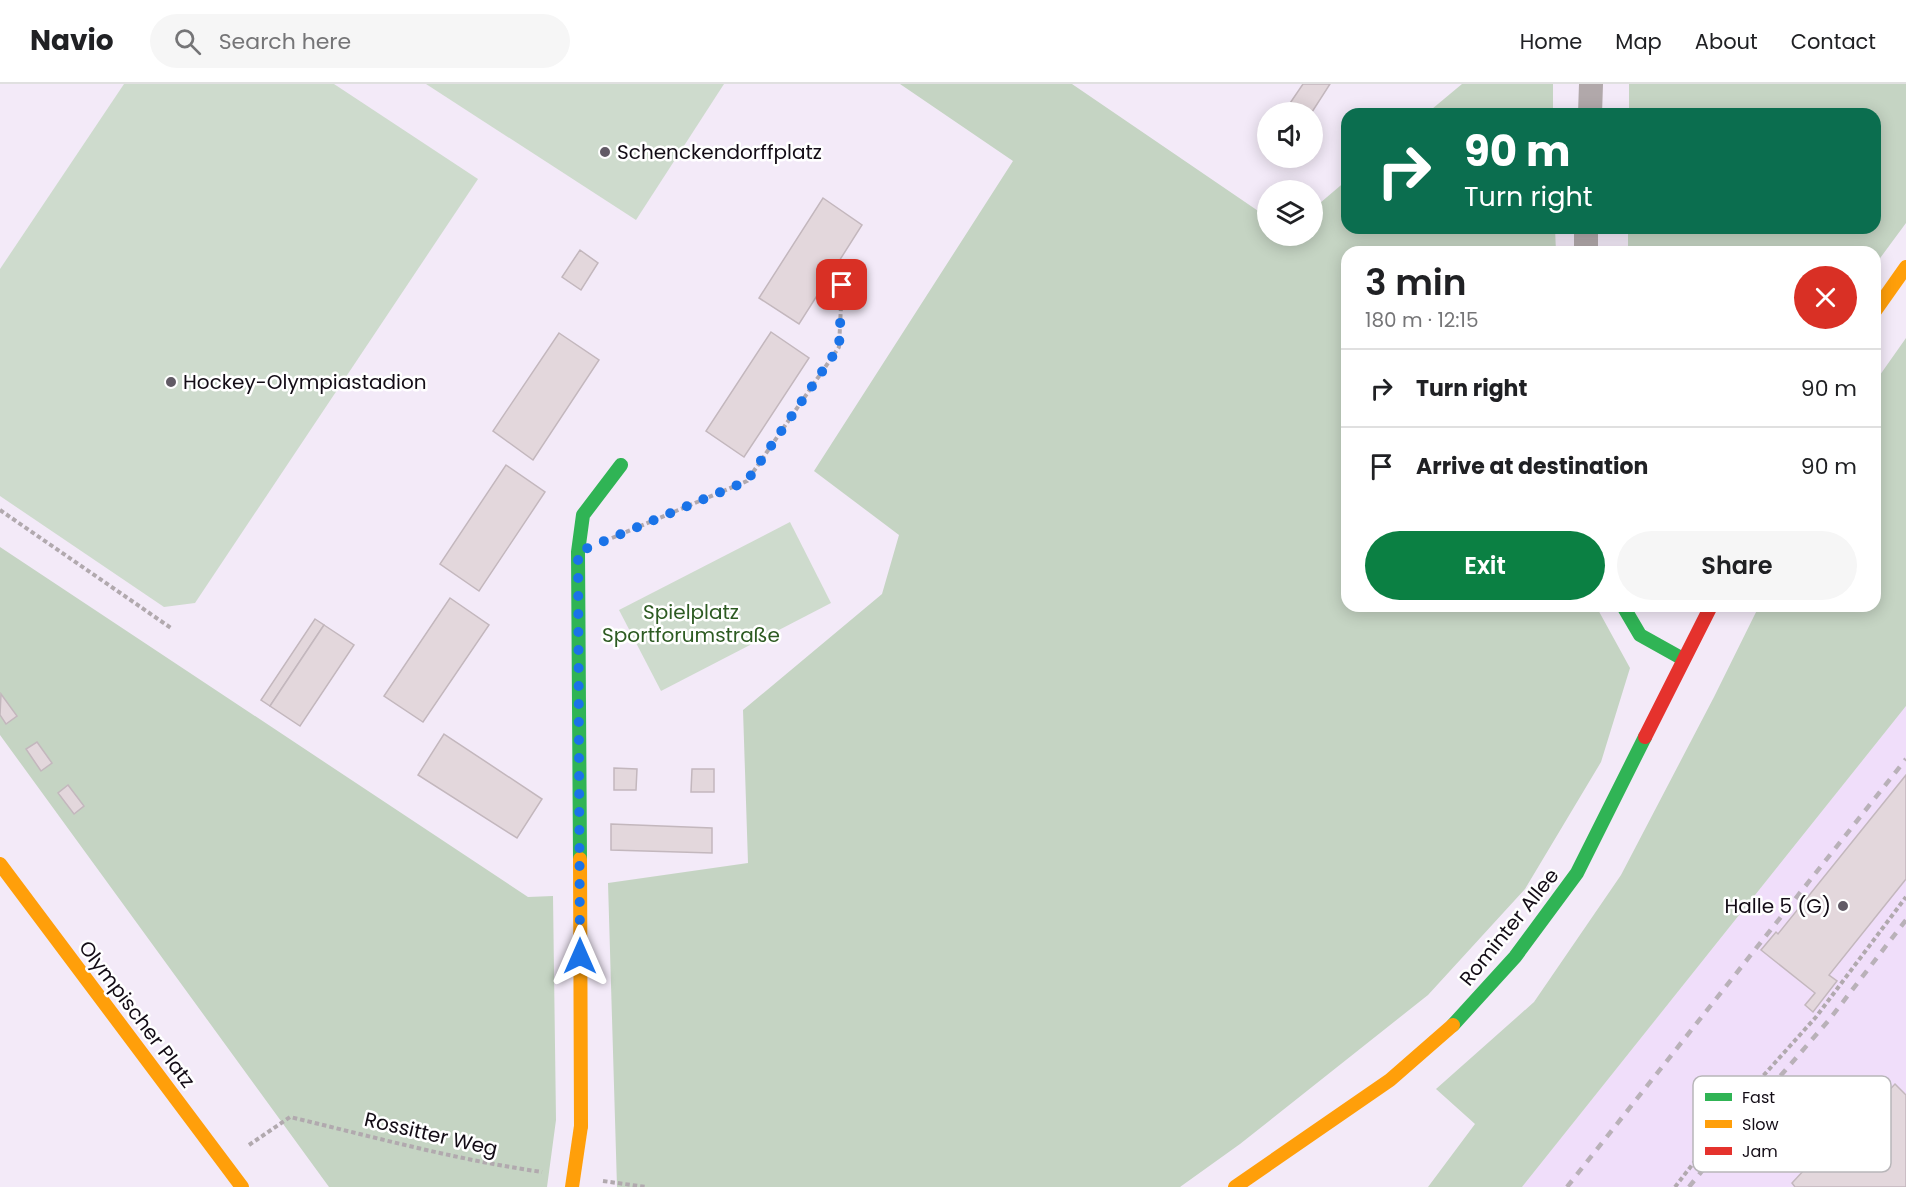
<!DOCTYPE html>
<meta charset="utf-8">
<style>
body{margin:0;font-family:Poppins,sans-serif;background:#f6f6f6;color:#202124;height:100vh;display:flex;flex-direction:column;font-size:22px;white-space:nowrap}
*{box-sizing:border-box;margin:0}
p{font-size:20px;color:#757577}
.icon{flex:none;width:33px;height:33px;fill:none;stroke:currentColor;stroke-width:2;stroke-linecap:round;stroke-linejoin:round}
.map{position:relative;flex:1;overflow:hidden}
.panel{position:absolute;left:1341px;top:162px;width:540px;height:366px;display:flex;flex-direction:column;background:#fff;border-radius:18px;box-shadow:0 3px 15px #0003}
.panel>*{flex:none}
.banner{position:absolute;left:1341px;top:24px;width:540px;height:126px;border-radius:18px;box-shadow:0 3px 15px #0003;background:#0b6e4f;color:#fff;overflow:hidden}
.fabs{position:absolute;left:1257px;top:18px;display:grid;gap:12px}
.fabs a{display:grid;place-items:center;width:66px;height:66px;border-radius:50%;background:#fff;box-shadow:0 3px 15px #0003;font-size:30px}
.pin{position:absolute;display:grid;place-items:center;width:51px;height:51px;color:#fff;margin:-26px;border-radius:12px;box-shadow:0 3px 9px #0006}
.me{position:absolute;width:66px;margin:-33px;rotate:0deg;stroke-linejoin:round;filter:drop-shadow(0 0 4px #0008)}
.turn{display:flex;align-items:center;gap:21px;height:126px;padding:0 24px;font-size:27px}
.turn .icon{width:78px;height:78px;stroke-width:2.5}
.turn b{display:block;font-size:42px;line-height:51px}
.round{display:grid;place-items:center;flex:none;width:63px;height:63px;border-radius:32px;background:#f6f6f6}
.overview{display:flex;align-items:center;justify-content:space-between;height:102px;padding:0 24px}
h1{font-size:36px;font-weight:600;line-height:45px}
.action{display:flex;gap:12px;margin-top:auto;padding:12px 24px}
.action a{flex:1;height:69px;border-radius:36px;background:#0b8043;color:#fff;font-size:24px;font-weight:600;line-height:69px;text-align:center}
.action a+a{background:#f6f6f6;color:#202124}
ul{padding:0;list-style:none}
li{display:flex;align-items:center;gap:18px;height:78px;padding:0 24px;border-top:2px solid #e0e0e0}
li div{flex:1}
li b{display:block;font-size:22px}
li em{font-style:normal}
header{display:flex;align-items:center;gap:36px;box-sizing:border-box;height:84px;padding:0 30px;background:#fff;border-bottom:2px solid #e0e0e0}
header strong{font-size:28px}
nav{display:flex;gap:33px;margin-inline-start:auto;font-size:21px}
.search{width:420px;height:54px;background:#f6f6f6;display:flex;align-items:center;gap:15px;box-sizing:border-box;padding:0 21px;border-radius:33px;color:#757577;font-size:22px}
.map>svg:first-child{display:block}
.built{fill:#f0defa}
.green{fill:#cedbcd}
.forest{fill:#c5d4c3}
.building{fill:#e3d7dc;stroke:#c3b7bd;stroke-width:1.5}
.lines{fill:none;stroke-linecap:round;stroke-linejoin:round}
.path{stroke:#b1a9ae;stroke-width:4;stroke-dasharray:4.5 3;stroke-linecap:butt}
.street{stroke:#b1a8aa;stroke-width:24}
.fast{stroke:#30b455;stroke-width:14}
.slow{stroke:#ff9f0a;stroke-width:14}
.jam{stroke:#e5322d;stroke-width:14}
.rail{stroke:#b9b1b8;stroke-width:4.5;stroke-dasharray:8 8;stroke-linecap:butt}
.slow-bridge{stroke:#ff9f0a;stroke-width:14}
.route{stroke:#1a73e8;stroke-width:10;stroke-dasharray:0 18}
.poi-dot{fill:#615a65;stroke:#fff;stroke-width:2}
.labels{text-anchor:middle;stroke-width:5;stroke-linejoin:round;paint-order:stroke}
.poi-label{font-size:20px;fill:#130c16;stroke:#fff;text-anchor:start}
.park-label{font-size:20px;fill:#2d5b22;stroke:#fff}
.street-label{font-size:20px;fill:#130c16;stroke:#fff}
.key{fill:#fff;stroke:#b8b6b9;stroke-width:1.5}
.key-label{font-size:16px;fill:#130c16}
</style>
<header>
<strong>Navio</strong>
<div class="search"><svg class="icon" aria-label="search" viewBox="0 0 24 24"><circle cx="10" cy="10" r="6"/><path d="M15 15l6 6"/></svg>Search here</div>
<nav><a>Home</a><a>Map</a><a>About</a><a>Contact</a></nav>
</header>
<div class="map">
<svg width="1906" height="1103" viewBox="0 0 1906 1103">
<rect width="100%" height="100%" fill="#f3eaf8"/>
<path class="built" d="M1906 622V1103H1522L1716 860Z"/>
<g class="green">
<path d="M124 0H334L478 95 195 519 164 523 0 412V185Z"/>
<path d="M426 0H724L636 136Z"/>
<path d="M790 438 831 519 661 607 619 526Z"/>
</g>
<g class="forest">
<path d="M900 0H1072L1267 133 1268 152H1312L1313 125 1347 96V144H1555L1556 168H1347V522H1596L1630 584 1601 678 1525 805 1428 911 1240 1060 1180 1103H617L608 799 748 779 743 626 882 510 899 451 814 387 1013 77Z"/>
<path d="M1462 0H1553V30H1426Z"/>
<path d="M1629 0H1906V139L1875 181V168H1628V144H1875V30H1629Z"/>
<path d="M1906 254V622L1522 1103H1428L1475 1040 1436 1005 1534 918 1621 791 1714 613 1759 522H1875V298Z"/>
<path d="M0 463 528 813 553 812 556 1036 547 1103H329L0 651Z"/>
</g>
<g class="building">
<path d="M1303 0H1330L1312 28H1284Z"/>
<path d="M823 114 862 141 799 240 759 214Z"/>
<path d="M580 166 598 179 581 206 562 193Z"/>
<path d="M771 248 809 274 744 373 706 347Z"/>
<path d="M559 249 599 276 533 376 493 347Z"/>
<path d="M506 381 545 408 479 507 440 480Z"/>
<path d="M450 514 489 541 423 638 384 612Z"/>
<path d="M315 535 324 541 270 622 261 616Z"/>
<path d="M324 541 354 561 300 642 270 622Z"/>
<path d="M1 610 17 632 6 640 0 631Z"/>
<path d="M444 650 542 715 517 754 418 691Z"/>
<path d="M37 658 52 679 41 687 26 665Z"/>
<path d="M614 684 637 685 636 706H614Z"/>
<path d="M692 685H714V708H691Z"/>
<path d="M1906 691V795L1829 891 1837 897 1813 928 1805 921 1815 909 1761 866 1776 848 1778 850Z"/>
<path d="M68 701 84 722 74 730 58 709Z"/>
<path d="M611 740 712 744V769L611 766Z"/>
<path d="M1895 1000 1906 1011V1103H1795L1792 1099 1818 1071 1822 1075 1841 1055 1837 1051 1856 1032 1861 1036Z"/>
</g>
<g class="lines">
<g class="path">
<path d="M0 426 171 544"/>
<path d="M612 454 747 397 839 263 842 201"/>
<path d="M1746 1011 1815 1074"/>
<path d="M249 1061 290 1033C374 1053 457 1076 542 1088"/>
<path d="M603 1097 646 1103"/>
<path d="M1675 1103 1746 1011 1816 933 1906 813"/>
</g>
<g class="street">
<path d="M1590 30 1591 0"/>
<path d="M1586 168V144"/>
</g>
<g class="fast">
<path d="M1623 522 1640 551 1683 575"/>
<path d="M580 775 578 468 583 431 621 381"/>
<path d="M1453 941 1515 873 1577 789 1645 653"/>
</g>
<g class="slow">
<path d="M1875 227 1906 183"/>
<path d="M580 775 581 1042"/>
<path d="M0 780 242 1103"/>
<path d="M1235 1103 1390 996 1453 941"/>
</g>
<path class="jam" d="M1645 653 1711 522"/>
<g class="rail">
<path d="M1567 1103 1906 675"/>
<path d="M1689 1103 1756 1020 1829 936 1906 836"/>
</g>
<path class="slow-bridge" d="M572 1103 581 1042"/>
</g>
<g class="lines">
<path class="route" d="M580 872 578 468 747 397 839 263 842 201"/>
</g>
<g class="poi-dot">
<circle cx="605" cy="68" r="6"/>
<circle cx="171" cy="298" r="6"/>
<circle cx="1843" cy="822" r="6"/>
</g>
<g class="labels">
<g class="poi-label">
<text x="617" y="75">Schenckendorffplatz</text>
<text x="183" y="305">Hockey-Olympiastadion</text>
<text x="1831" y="829" text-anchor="end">Halle 5 (G)</text>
</g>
<g class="park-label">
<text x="691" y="535">Spielplatz<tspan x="691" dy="23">Sportforumstraße</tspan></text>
</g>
<g class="street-label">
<text transform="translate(1509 843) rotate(-51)" y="7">Rominter Allee</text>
<text transform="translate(137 930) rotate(53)" y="7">Olympischer Platz</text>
<text transform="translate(431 1050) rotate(13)" y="7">Rossitter Weg</text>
</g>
</g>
<rect x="1693" y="992" width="198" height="96" rx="9" class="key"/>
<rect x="1705" y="1009" width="27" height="8" fill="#30b455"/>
<rect x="1705" y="1036" width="27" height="8" fill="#ff9f0a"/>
<rect x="1705" y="1063" width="27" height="8" fill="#e5322d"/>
<g class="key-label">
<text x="1742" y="1019">Fast</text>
<text x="1742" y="1046">Slow</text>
<text x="1742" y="1073">Jam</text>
</g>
</svg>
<div class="fabs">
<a><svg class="icon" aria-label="sound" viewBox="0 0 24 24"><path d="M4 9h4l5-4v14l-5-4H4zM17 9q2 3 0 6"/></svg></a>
<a><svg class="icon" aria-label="layers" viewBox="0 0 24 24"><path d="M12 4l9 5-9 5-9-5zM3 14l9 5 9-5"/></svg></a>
</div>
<div class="pin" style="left:842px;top:201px;background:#d93025"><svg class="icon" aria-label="arrive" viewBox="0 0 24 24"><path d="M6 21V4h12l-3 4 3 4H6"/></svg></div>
<svg class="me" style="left:580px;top:872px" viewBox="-20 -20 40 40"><path d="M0-17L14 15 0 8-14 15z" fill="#1a73e8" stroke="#fff" stroke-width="4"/></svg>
<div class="banner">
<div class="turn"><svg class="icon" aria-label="right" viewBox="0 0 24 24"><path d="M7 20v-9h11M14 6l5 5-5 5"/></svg><div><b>90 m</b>Turn right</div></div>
</div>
<section class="panel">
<div class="overview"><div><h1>3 min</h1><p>180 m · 12:15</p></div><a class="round" style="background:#d93025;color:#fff"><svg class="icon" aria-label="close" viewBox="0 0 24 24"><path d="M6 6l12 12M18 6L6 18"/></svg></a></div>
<ul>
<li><svg class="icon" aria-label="right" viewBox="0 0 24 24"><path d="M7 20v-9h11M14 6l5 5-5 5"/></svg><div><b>Turn right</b></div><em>90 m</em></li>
<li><svg class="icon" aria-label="arrive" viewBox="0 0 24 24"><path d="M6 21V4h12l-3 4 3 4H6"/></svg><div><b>Arrive at destination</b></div><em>90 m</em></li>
</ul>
<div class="action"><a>Exit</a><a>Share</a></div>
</section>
</div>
